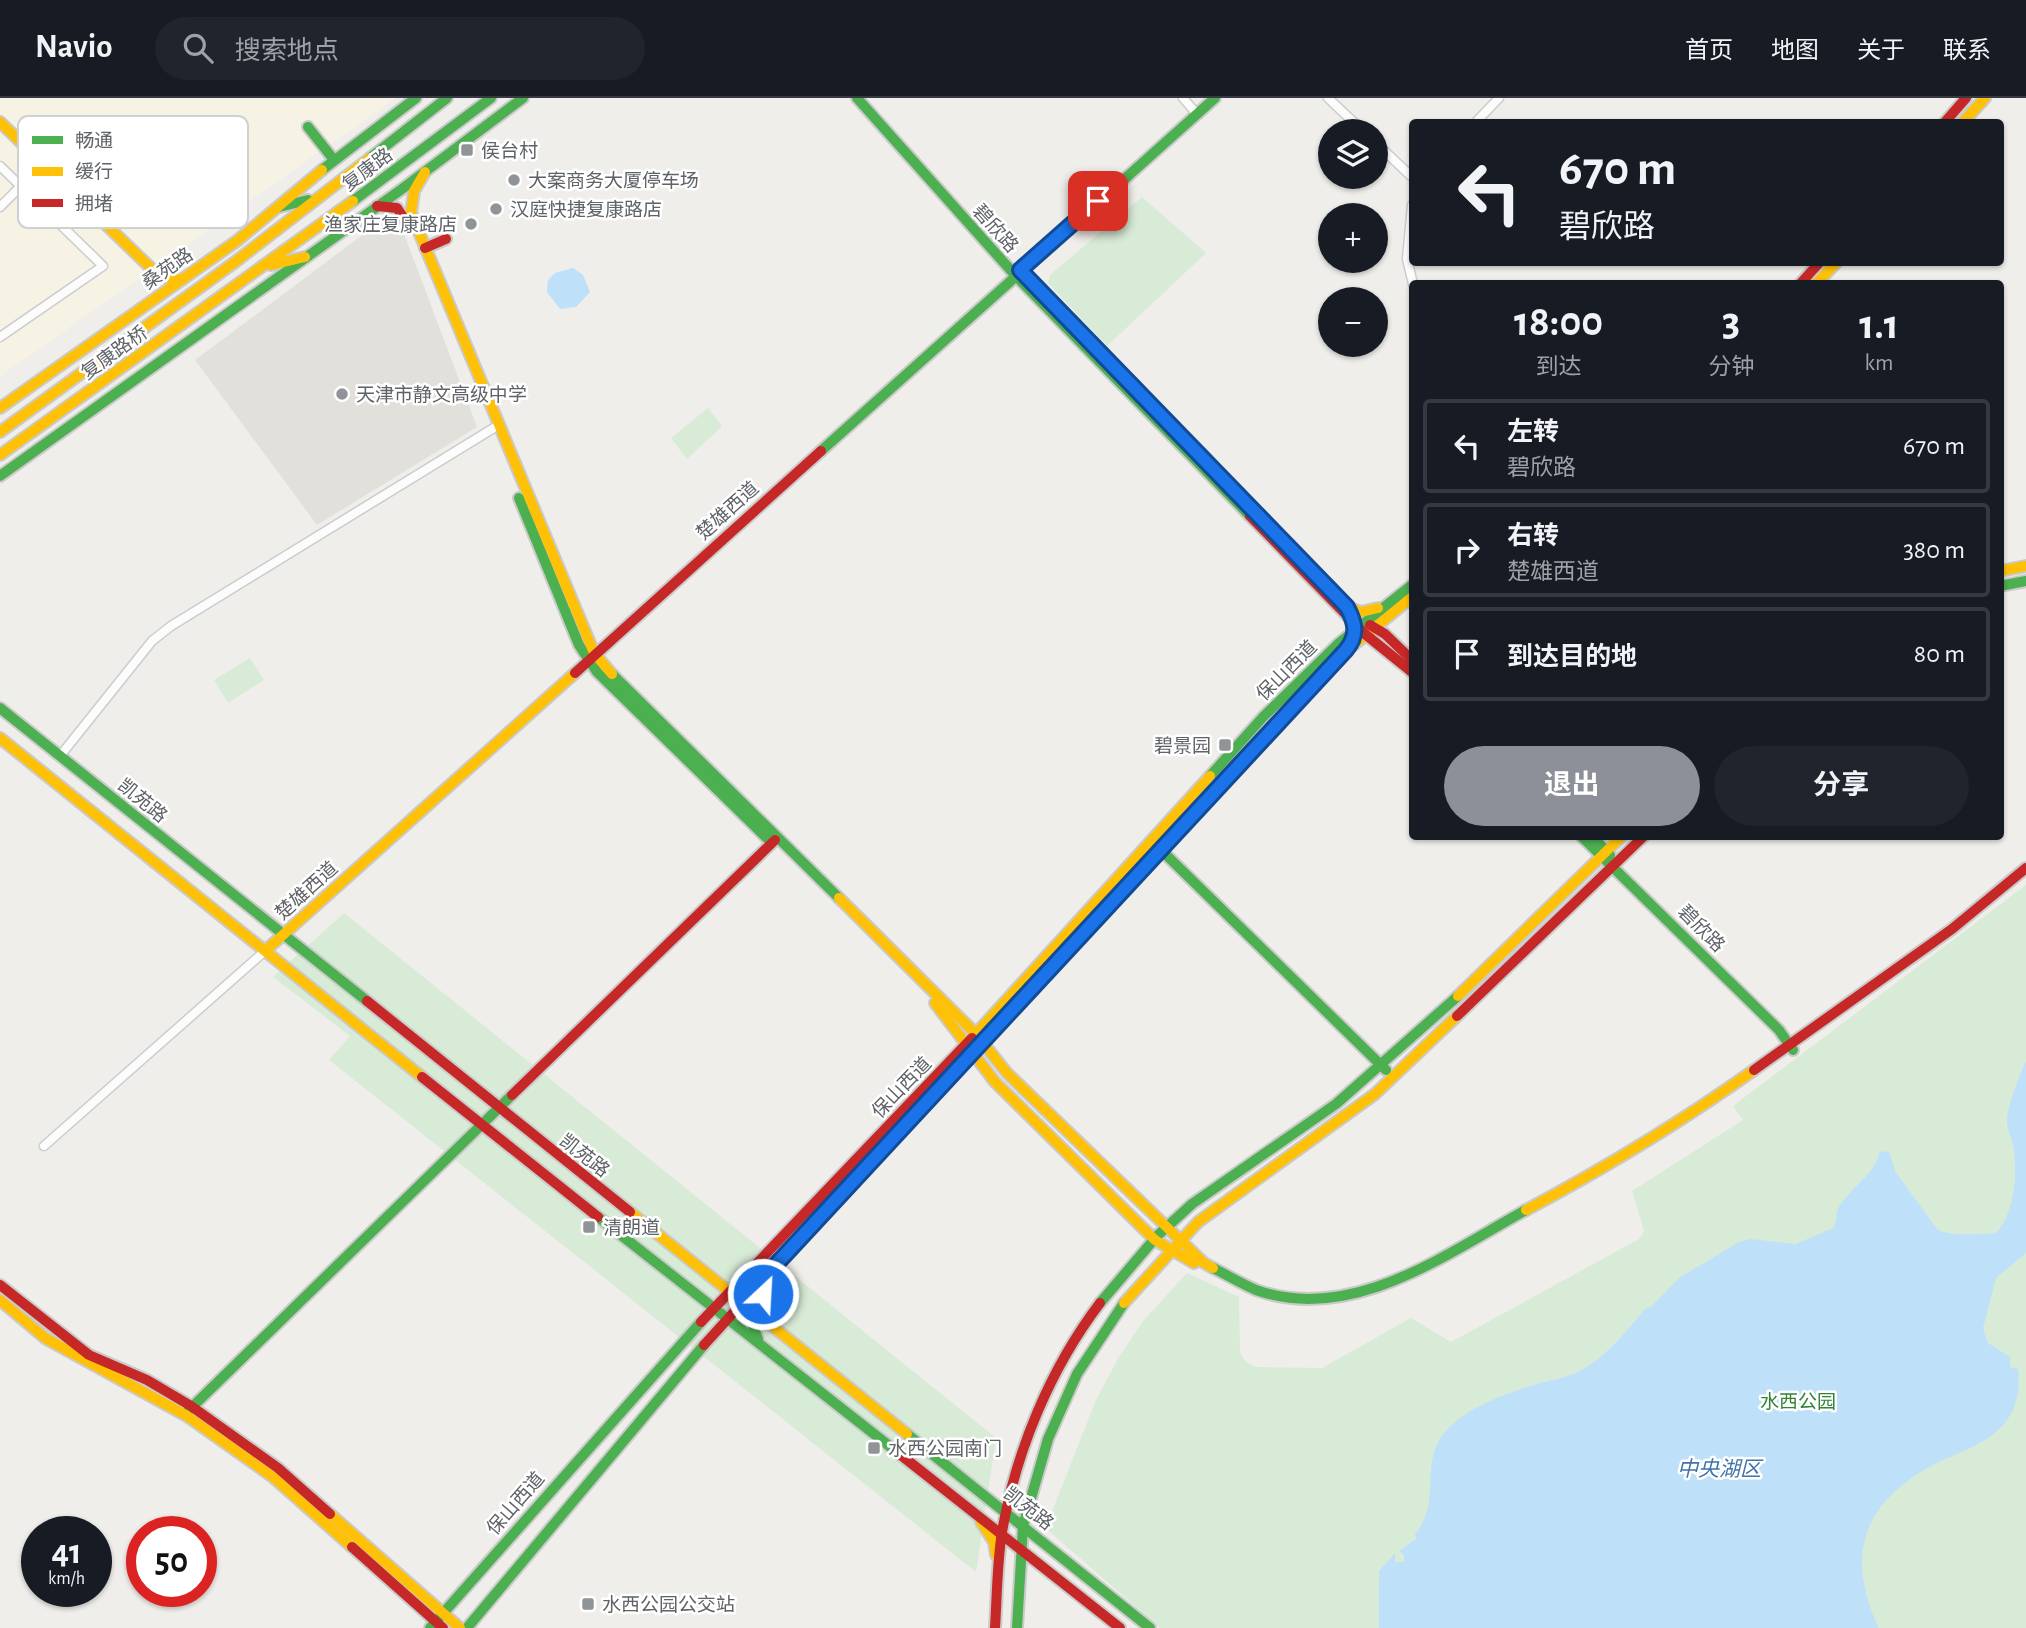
<!DOCTYPE html>
<html lang="zh">
<meta charset="utf-8">
<style>
body{margin:0;font-family:"Alegreya Sans","Noto Sans SC",sans-serif;background:#20242c;color:#f1f3f6;height:100vh;display:flex;flex-direction:column;font-size:26px;white-space:nowrap}
*{box-sizing:border-box;margin:0}
p{font-size:23px;color:#9ea1a6}
.icon{flex:none;width:38px;height:38px;fill:none;stroke:currentColor;stroke-width:2;stroke-linecap:round;stroke-linejoin:round}
.map{position:relative;flex:1;overflow:hidden}
.panel{position:absolute;left:1409px;top:182px;width:595px;height:560px;display:flex;flex-direction:column;background:#171b24;border-radius:7px;box-shadow:0 2px 5px #0004}
.panel>*{flex:none}
.top-card{position:absolute;left:1409px;top:21px;width:595px;height:147px;border-radius:7px;box-shadow:0 2px 5px #0004;background:#171b24;color:#f1f3f6;overflow:hidden}
.buttons{position:absolute;left:1318px;top:21px;display:grid;gap:14px}
.buttons a{display:grid;place-items:center;width:70px;height:70px;border-radius:50%;background:#171b24;box-shadow:0 2px 5px #0004;font-size:35px}
.speed{position:absolute;left:21px;top:1418px;display:flex;gap:14px;font-size:35px;font-weight:700;text-align:center}
.speed>*{display:grid;place-content:center;width:91px;height:91px;border-radius:50%;background:#171b24;box-shadow:0 2px 5px #0004;line-height:1}
.speed small{font-size:18px;font-weight:400}
.speed .limit{border:10px solid #d22;background:#fff;color:#111}
.pin{position:absolute;display:grid;place-items:center;width:60px;height:60px;color:#fff;margin:-30px;border-radius:14px;box-shadow:0 4px 10px #0006}
.me{position:absolute;width:77px;margin:-38px;rotate:25deg;stroke-linejoin:round;filter:drop-shadow(0 0 5px #0008)}
.turn{display:flex;align-items:center;gap:24px;height:147px;padding:0 35px;font-size:32px}
.turn .icon{width:91px;height:91px;stroke-width:2.5}
.turn b{display:block;font-size:49px;line-height:60px}
.eta{display:flex;justify-content:space-evenly;align-items:center;height:119px;text-align:center}
.eta b{font-size:42px;font-weight:700;line-height:49px}
.button{display:flex;gap:14px;margin-top:auto;padding:14px 35px}
.button a{flex:1;height:80px;border-radius:42px;background:#8c9099;color:#fff;font-size:28px;font-weight:700;line-height:80px;text-align:center}
.button a+a{background:#20242c;color:#f1f3f6}
ul{padding:0;list-style:none}
li{display:flex;align-items:center;gap:21px;height:94px;margin:0 14px 10px;padding:0 21px;border:4px solid #363941;border-radius:7px}
li div{flex:1}
li b{display:block;font-size:26px}
li em{font-style:normal}
header{display:flex;align-items:center;gap:42px;box-sizing:border-box;height:98px;padding:0 35px;background:#171b24;border-bottom:2px solid #363941}
header strong{font-size:33px}
nav{display:flex;gap:38px;margin-inline-start:auto;font-size:24px}
.search{width:490px;height:63px;background:#20242c;display:flex;align-items:center;gap:18px;box-sizing:border-box;padding:0 24px;border-radius:38px;color:#9ea1a6;font-size:26px}
.map>svg:first-child{display:block}
.commercial{fill:#f7f3e4}
.education{fill:#e2e0da}
.green{fill:#d8ebd6}
.water{fill:#bfe0f9}
.lines{fill:none;stroke-linecap:round;stroke-linejoin:round}
.street-casing{stroke:#cbcccc;stroke-width:11}
.fast-casing{stroke:#cacacb;stroke-width:14}
.slow-casing{stroke:#cacacb;stroke-width:14}
.jam-casing{stroke:#cacacb;stroke-width:14}
.street{stroke:#fdfcfc;stroke-width:8}
.fast{stroke:#4caf50;stroke-width:10}
.slow{stroke:#ffc107;stroke-width:10}
.jam{stroke:#c62828;stroke-width:10}
.route-casing{stroke:#114b97;stroke-width:18}
.route{stroke:#1a73e8;stroke-width:12}
.poi-dot{fill:#919496;stroke:#fff;stroke-width:2.5}
.labels{text-anchor:middle;stroke-width:5;stroke-linejoin:round;paint-order:stroke}
.poi-label{font-size:19px;fill:#5f6368;stroke:#fff;text-anchor:start}
.street-label{font-size:19px;fill:#5f6368;stroke:#fff}
.park-label{font-size:19px;fill:#348238;stroke:#fff}
.water-label{font-size:21px;font-style:italic;fill:#4174aa;stroke:#fff}
.key{fill:#fff;stroke:#cfd0d2;stroke-width:2}
.key-label{font-size:19px;fill:#5f6368}
</style>
<header>
<strong>Navio</strong>
<div class="search"><svg class="icon" aria-label="search" viewBox="0 0 24 24"><circle cx="10" cy="10" r="6"/><path d="M15 15l6 6"/></svg>搜索地点</div>
<nav><a>首页</a><a>地图</a><a>关于</a><a>联系</a></nav>
</header>
<div class="map">
<svg width="2026" height="1530" viewBox="0 0 2026 1530">
<rect width="100%" height="100%" fill="#efeeea"/>
<path class="commercial" d="M0 0H396L0 278Z"/>
<path class="education" d="M386 125 400 130 404 136 477 329 317 427 195 262 377 126Z"/>
<g class="green">
<path d="M1142 99 1206 155 1107 248 1048 185 1050 177Z"/>
<path d="M708 310 722 328 687 361 671 340Z"/>
<path d="M250 560 264 582 228 605 214 582Z"/>
<path d="M2026 787V1530H1160L1049 1433V1421L1096 1302 1119 1259 1143 1223 1187 1175 1239 1199 1240 1254 1245 1263 1256 1269 1322 1270 1411 1220 1451 1244 1639 1141 1644 1133 1632 1093 1743 1022 1733 1008Z"/>
<path d="M344 815 996 1340 976 1474 329 962 350 938 273 879Z"/>
</g>
<g class="water">
<path d="M573 170 583 177 590 194 576 209 560 211 547 194 548 182 555 175Z"/>
<path d="M2026 963V1155L1996 1180 1983 1230 1988 1245 2010 1259V1269L2018 1271C2020 1288 2018 1307 2007 1322 1991 1345 1959 1354 1935 1366 1863 1403 1844 1458 1879 1530H1379V1473L1395 1455V1464H1404V1457L1399 1453 1416 1441 1415 1436C1446 1399 1413 1359 1454 1325 1475 1307 1503 1297 1530 1288 1548 1282 1568 1281 1585 1270 1611 1254 1626 1233 1645 1211L1652 1208 1679 1180 1739 1144 1750 1141 1796 1146 1833 1130C1838 1123 1835 1115 1839 1109 1851 1089 1875 1076 1879 1055L1885 1053 1890 1055 1895 1073 1937 1131C1949 1139 1980 1136 1996 1135 2015 1115 2018 1074 2013 1047 2011 1039 2006 1028 2007 1020 2009 1005 2019 978 2026 963Z"/>
</g>
<g class="lines">
<defs>
<g id="street">
<path d="M1183 0 1196 15"/>
<path d="M1328 0 1363 33"/>
<path d="M1476 24 1499 0"/>
<path d="M1376 45 1412 79"/>
<path d="M0 68 103 168 0 239"/>
<path d="M1412 107 1407 161 1413 186"/>
<path d="M0 109 43 66"/>
<path d="M60 658 152 543 171 528 497 328"/>
<path d="M44 1048 265 853"/>
</g>
<g id="fast">
<path d="M857 0 1015 177 1250 418"/>
<path d="M308 29 334 62"/>
<path d="M370 60 447 0"/>
<path d="M322 72 416 0"/>
<path d="M353 103 491 0"/>
<path d="M279 109 308 102"/>
<path d="M821 353 1215 0"/>
<path d="M0 378 402 91 523 0"/>
<path d="M519 400 579 547 597 574 771 744"/>
<path d="M2000 488 2026 483"/>
<path d="M612 576 839 800"/>
<path d="M0 610 367 903"/>
<path d="M1210 678 1264 618 1338 546 1412 487"/>
<path d="M1581 738 1779 932 1793 952"/>
<path d="M1592 738 1610 757"/>
<path d="M1155 746 1386 972"/>
<path d="M894 1038 1178 731"/>
<path d="M598 1119 897 1354"/>
<path d="M1213 1170C1227 1177 1242 1186 1256 1192 1352 1226 1446 1156 1526 1112"/>
<path d="M767 1179 763 1201 772 1224"/>
<path d="M744 1204 758 1241"/>
<path d="M1100 1205 1157 1138 1192 1106 1336 1006 1458 898"/>
<path d="M185 1316 512 997"/>
<path d="M907 1336 1150 1530"/>
<path d="M430 1530 701 1224"/>
<path d="M467 1530 704 1247"/>
<path d="M1017 1530 1023 1428 1048 1341 1077 1276 1124 1205"/>
</g>
<g id="slow">
<path d="M0 24 159 178 181 182"/>
<path d="M1963 24 1985 0"/>
<path d="M425 74 414 93 411 115 594 555 612 576"/>
<path d="M271 167 305 159"/>
<path d="M1816 186 1837 164"/>
<path d="M0 310 238 142 322 72"/>
<path d="M0 334 235 164 370 60"/>
<path d="M0 357 353 103"/>
<path d="M2000 473 2026 468"/>
<path d="M1347 509 1361 514 1378 510"/>
<path d="M0 640 422 979"/>
<path d="M1178 731 1346 553 1412 499"/>
<path d="M839 800 976 936 1007 975 1204 1165 1213 1170"/>
<path d="M265 853 575 575"/>
<path d="M1458 898 1622 738"/>
<path d="M935 905 995 984 1155 1142 1194 1165"/>
<path d="M972 940 1210 678"/>
<path d="M1526 1112C1605 1070 1681 1024 1754 972"/>
<path d="M630 1114 907 1336"/>
<path d="M0 1202 45 1240 187 1318 273 1379 352 1449"/>
<path d="M1124 1205 1198 1124 1375 996 1457 918"/>
<path d="M330 1416 460 1530"/>
<path d="M981 1424 994 1444 996 1457"/>
</g>
<g id="jam">
<path d="M1945 24 1966 0"/>
<path d="M377 108 397 110 409 128"/>
<path d="M425 150 446 141"/>
<path d="M1800 186 1820 164"/>
<path d="M1250 418 1365 536 1412 574"/>
<path d="M1370 527 1385 536 1412 562"/>
<path d="M575 575 821 353"/>
<path d="M367 903 630 1114"/>
<path d="M1457 918 1644 738"/>
<path d="M1754 972 1952 831 2026 770"/>
<path d="M422 979 598 1119"/>
<path d="M512 997 775 742"/>
<path d="M0 1187 89 1257 147 1282 191 1308 278 1370 330 1416"/>
<path d="M701 1224 972 940"/>
<path d="M704 1247 894 1038"/>
<path d="M897 1354 1120 1530"/>
<path d="M352 1449 443 1530"/>
<path d="M995 1530C997 1498 997 1465 1002 1434 1016 1353 1050 1271 1100 1205"/>
</g>
</defs>
<use href="#street" class="street-casing"/>
<use href="#fast" class="fast-casing"/>
<use href="#slow" class="slow-casing"/>
<use href="#jam" class="jam-casing"/>
<use href="#street" class="street"/>
<use href="#fast" class="fast"/>
<use href="#slow" class="slow"/>
<use href="#jam" class="jam"/>
</g>
<g class="lines">
<defs>
<path id="route" d="M763 1196 769 1174 1346 552C1358 537 1356 526 1347 509L1020 172 1098 103"/>
</defs>
<use href="#route" class="route-casing"/>
<use href="#route" class="route"/>
</g>
<g class="poi-dot">
<rect x="460" y="45" width="14" height="14" rx="3.5"/>
<circle cx="514" cy="82" r="7"/>
<circle cx="496" cy="111" r="7"/>
<circle cx="471" cy="126" r="7"/>
<circle cx="342" cy="296" r="7"/>
<rect x="1218" y="640" width="14" height="14" rx="3.5"/>
<rect x="582" y="1122" width="14" height="14" rx="3.5"/>
<rect x="867" y="1343" width="14" height="14" rx="3.5"/>
<rect x="581" y="1499" width="14" height="14" rx="3.5"/>
</g>
<g class="labels">
<g class="poi-label">
<text x="481" y="59">侯台村</text>
<text x="528" y="89">大案商务大厦停车场</text>
<text x="510" y="118">汉庭快捷复康路店</text>
<text x="457" y="133" text-anchor="end">渔家庄复康路店</text>
<text x="356" y="303">天津市静文高级中学</text>
<text x="1211" y="654" text-anchor="end">碧景园</text>
<text x="603" y="1136">清朗道</text>
<text x="888" y="1357">水西公园南门</text>
<text x="602" y="1513">水西公园公交站</text>
</g>
<g class="street-label">
<text transform="translate(367 71) rotate(-37)" y="7">复康路</text>
<text transform="translate(996 130) rotate(48)" y="7">碧欣路</text>
<text transform="translate(167 170) rotate(-35)" y="7">桑苑路</text>
<text transform="translate(114 254) rotate(-36)" y="7">复康路桥</text>
<text transform="translate(727 412) rotate(-42)" y="7">楚雄西道</text>
<text transform="translate(1286 572) rotate(-45)" y="7">保山西道</text>
<text transform="translate(143 702) rotate(39)" y="7">凯苑路</text>
<text transform="translate(306 792) rotate(-42)" y="7">楚雄西道</text>
<text transform="translate(1702 830) rotate(45)" y="7">碧欣路</text>
<text transform="translate(901 989) rotate(-46)" y="7">保山西道</text>
<text transform="translate(585 1057) rotate(38)" y="7">凯苑路</text>
<text transform="translate(515 1405) rotate(-49)" y="7">保山西道</text>
<text transform="translate(1029 1410) rotate(38)" y="7">凯苑路</text>
</g>
<g class="park-label">
<text x="1798" y="1310">水西公园</text>
</g>
<g class="water-label">
<text x="1719" y="1378">中央湖区</text>
</g>
</g>
<rect x="18" y="18" width="230" height="112" rx="10" class="key"/>
<rect x="32" y="38" width="31" height="8" fill="#4caf50"/>
<rect x="32" y="69" width="31" height="9" fill="#ffc107"/>
<rect x="32" y="101" width="31" height="8" fill="#c62828"/>
<g class="key-label">
<text x="75" y="49">畅通</text>
<text x="75" y="80">缓行</text>
<text x="75" y="112">拥堵</text>
</g>
</svg>
<div class="buttons">
<a><svg class="icon" aria-label="layers" viewBox="0 0 24 24"><path d="M12 4l9 5-9 5-9-5zM3 14l9 5 9-5"/></svg></a>
<a>+</a>
<a>−</a>
</div>
<div class="speed"><div>41<small>km/h</small></div><div class="limit">50</div></div>
<div class="pin" style="left:1098px;top:103px;background:#d93025"><svg class="icon" aria-label="arrive" viewBox="0 0 24 24"><path d="M6 21V4h12l-3 4 3 4H6"/></svg></div>
<svg class="me" style="left:763px;top:1196px" viewBox="-20 -20 40 40"><circle r="17" fill="#1a73e8" stroke="#fff" stroke-width="3"/><path d="M0-11L8 9 0 5-8 9z" fill="#fff"/></svg>
<div class="top-card">
<div class="turn"><svg class="icon" aria-label="left" viewBox="0 0 24 24"><path d="M17 20v-9H6M10 6l-5 5 5 5"/></svg><div><b>670 m</b>碧欣路</div></div>
</div>
<section class="panel">
<div class="eta">
<div><b>18:00</b><p>到达</p></div>
<div><b>3</b><p>分钟</p></div>
<div><b>1.1</b><p>km</p></div>
</div>
<ul>
<li><svg class="icon" aria-label="left" viewBox="0 0 24 24"><path d="M17 20v-9H6M10 6l-5 5 5 5"/></svg><div><b>左转</b><p>碧欣路</p></div><em>670 m</em></li>
<li><svg class="icon" aria-label="right" viewBox="0 0 24 24"><path d="M7 20v-9h11M14 6l5 5-5 5"/></svg><div><b>右转</b><p>楚雄西道</p></div><em>380 m</em></li>
<li><svg class="icon" aria-label="arrive" viewBox="0 0 24 24"><path d="M6 21V4h12l-3 4 3 4H6"/></svg><div><b>到达目的地</b></div><em>80 m</em></li>
</ul>
<div class="button"><a>退出</a><a>分享</a></div>
</section>
</div>
